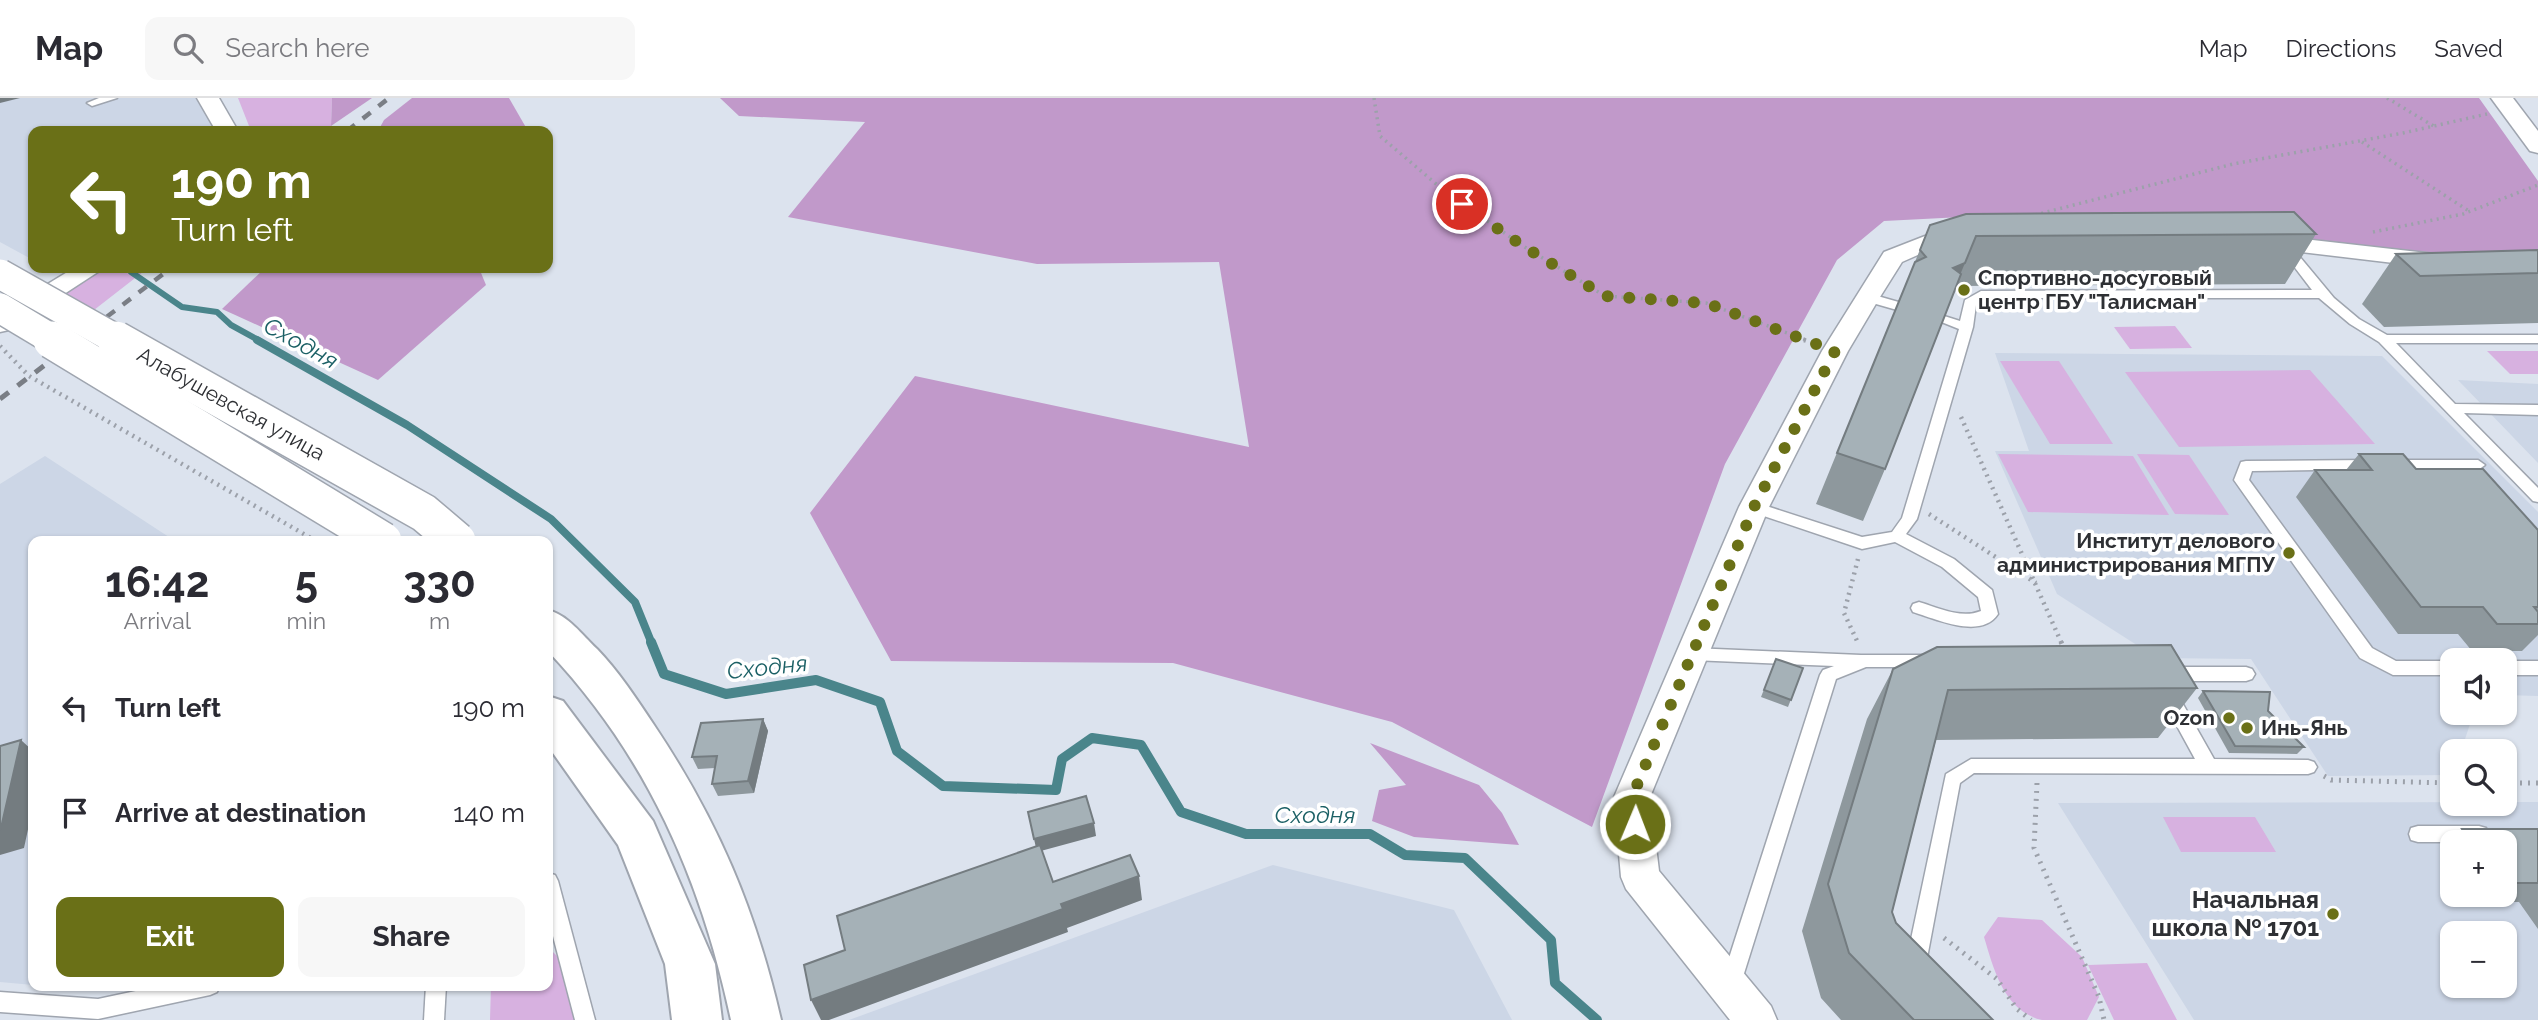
<!DOCTYPE html>
<meta charset="utf-8">
<style>
body{margin:0;font-family:Raleway,sans-serif;background:#f7f7f7;color:#2b2b33;height:100vh;display:flex;flex-direction:column;font-size:26px;white-space:nowrap}
*{box-sizing:border-box;margin:0}
p{font-size:23px;color:#7c7c81}
.icon{flex:none;width:38px;height:38px;fill:none;stroke:currentColor;stroke-width:2;stroke-linecap:round;stroke-linejoin:round}
.map{position:relative;flex:1;overflow:hidden}
.drawer{position:absolute;left:28px;top:438px;width:525px;height:455px;display:flex;flex-direction:column;background:#fff;border-radius:14px;box-shadow:0 2px 5px #0004}
.drawer>*{flex:none}
.top-card{position:absolute;left:28px;top:28px;width:525px;height:147px;border-radius:14px;box-shadow:0 2px 5px #0004;background:#6a7017;color:#fff;overflow:hidden}
.fabs{position:absolute;left:2440px;top:550px;display:grid;gap:14px}
.fabs a{display:grid;place-items:center;width:77px;height:77px;border-radius:14px;background:#fff;box-shadow:0 2px 5px #0004;font-size:35px}
.pin{position:absolute;display:grid;place-items:center;width:60px;height:60px;color:#fff;margin:-30px;border:4px solid #fff;border-radius:50%;box-shadow:0 2px 7px #0007}
.me{position:absolute;width:77px;margin:-38px;rotate:1deg;stroke-linejoin:round;filter:drop-shadow(0 0 5px #0008)}
.turn{display:flex;align-items:center;gap:24px;height:147px;padding:0 28px;font-size:32px}
.turn .icon{width:91px;height:91px;stroke-width:2.5}
.turn b{display:block;font-size:49px;line-height:60px}
.eta{display:flex;justify-content:space-evenly;align-items:center;height:119px;text-align:center}
.eta b{font-size:42px;font-weight:700;line-height:49px}
.action{display:flex;gap:14px;margin-top:auto;padding:14px 28px}
.action a{flex:1;height:80px;border-radius:14px;background:#6a7017;color:#fff;font-size:28px;font-weight:700;line-height:80px;text-align:center}
.action a+a{background:#f7f7f7;color:#2b2b33}
ul{padding:0;list-style:none}
li{display:flex;align-items:center;gap:21px;height:105px;padding:0 28px}
li div{flex:1}
li b{display:block;font-size:26px}
li em{font-style:normal}
header{display:flex;align-items:center;gap:42px;box-sizing:border-box;height:98px;padding:0 35px;background:#fff;border-bottom:2px solid #e1e1e2}
header strong{font-size:33px}
nav{display:flex;gap:38px;margin-inline-start:auto;font-size:24px}
.search{width:490px;height:63px;background:#f7f7f7;display:flex;align-items:center;gap:18px;box-sizing:border-box;padding:0 24px;border-radius:14px;color:#7c7c81;font-size:26px}
.map>svg:first-child{display:block}
.built{fill:#ccd6e6;fill-rule:evenodd}
.green{fill:#d7b1e0}
.forest{fill:#c199ca}
.lines{fill:none;stroke-linecap:round;stroke-linejoin:round}
.stream-far2{stroke:#4a858b;stroke-width:6}
.stream-far1{stroke:#4a858b;stroke-width:8}
.stream{stroke:#4a858b;stroke-width:10}
.service-casing{stroke:#9fa5af;stroke-width:3}
.minor-casing{stroke:#9fa5af;stroke-width:3}
.tertiary-casing{stroke:#9fa5af;stroke-width:4}
.path-far2{stroke:#9ca1aa;stroke-width:3.5;stroke-dasharray:2 4.5;stroke-linecap:butt}
.path-far1{stroke:#9ca1aa;stroke-width:4.5;stroke-dasharray:2 5;stroke-linecap:butt}
.path{stroke:#9ca1aa;stroke-width:5;stroke-dasharray:2 6;stroke-linecap:butt}
.service{fill:#fff;fill-rule:evenodd}
.minor{fill:#fff;fill-rule:evenodd}
.tertiary{fill:#fff;fill-rule:evenodd}
.rail-far1{stroke:#7a7e85;stroke-width:4.5;stroke-dasharray:10 10;stroke-linecap:butt}
.rail{stroke:#7a7e85;stroke-width:5;stroke-dasharray:11 11;stroke-linecap:butt}
.tertiary-bridge-far1-casing{stroke:#9fa5af;stroke-width:32;stroke-linecap:butt}
.tertiary-bridge-casing{stroke:#9fa5af;stroke-width:40;stroke-linecap:butt}
.tertiary-bridge-far1{stroke:#fff;stroke-width:29}
.tertiary-bridge{stroke:#fff;stroke-width:37}
.wall{fill:#8e989d}
.shaded-wall{fill:#747c80}
.building{fill:#a5b1b7;stroke:#747c80;stroke-width:2}
.route{stroke:#6a7017;stroke-width:12;stroke-dasharray:0 21.6}
.poi-dot{fill:#6a7017;stroke:#fff;stroke-width:2.5}
.labels{text-anchor:middle;stroke-width:7;stroke-linejoin:round;paint-order:stroke}
.poi-label{font-size:21px;font-weight:bold;fill:#2e3034;stroke:#fff;text-anchor:start}
.street-label{font-size:21px;fill:#2e3034;stroke:#fff}
.water-label{font-size:23px;font-style:italic;fill:#1b6065;stroke:#fff}
.near-poi-label{font-size:24px;font-weight:bold;fill:#2e3034;stroke:#fff;text-anchor:end}
</style>
<header>
<strong>Map</strong>
<div class="search"><svg class="icon" aria-label="search" viewBox="0 0 24 24"><circle cx="10" cy="10" r="6"/><path d="M15 15l6 6"/></svg>Search here</div>
<nav><a>Map</a><a>Directions</a><a>Saved</a></nav>
</header>
<div class="map">
<svg width="2538" height="922" viewBox="0 0 2538 922">
<rect width="100%" height="100%" fill="#dce3ee"/>
<g class="built">
<path d="M0 0H198L213 31 212 33H33V162L0 144Z"/>
<path d="M1995 255 2382 258 2538 414V598L2504 597V562H2452V614H2474L2461 653H2452V677L2328 678 2251 561 2157 560 2057 496 1995 353H2029Z"/>
<path d="M2458 282 2538 286V365L2487 312Z"/>
<path d="M45 358 175 443H33V887L0 884V386Z"/>
<path d="M2538 704V922H2194L2058 705ZM2452 744H2504V796H2452ZM2452 835H2504V887H2452Z"/>
<path d="M1273 767 1454 812 1512 922H849Z"/>
</g>
<g class="green">
<path d="M238 0H332L331 28 324 33H251Z"/>
<path d="M101 170H148L94 212 62 193Z"/>
<path d="M2175 228 2192 250 2130 251 2114 229Z"/>
<path d="M2487 253H2538V276H2510Z"/>
<path d="M2000 263H2059L2113 346H2050Z"/>
<path d="M2310 272 2375 346 2179 349 2125 274Z"/>
<path d="M1998 356 2133 358 2169 417 2028 414Z"/>
<path d="M2137 356 2189 357 2229 417 2175 416Z"/>
<path d="M2163 719H2255L2276 754H2181Z"/>
<path d="M1998 819 2042 822 2082 859 2099 899 2087 922C2073 922 2055 922 2042 922 2004 913 1994 872 1984 839Z"/>
<path d="M548 849 562 863 592 922H490L491 887H548Z"/>
<path d="M2147 865 2177 922H2114L2088 867Z"/>
</g>
<g class="forest">
<path d="M332 0H372L331 28Z"/>
<path d="M412 0H509L528 33H378L384 22Z"/>
<path d="M720 0H2479L2538 83V163L1962 119 1884 123 1837 162 1725 366 1592 729 1392 624 1173 565 891 563 810 415 915 278 1249 349 1219 164 1037 166 788 119 865 24 739 18Z"/>
<path d="M265 170H479L486 187 378 282 222 211Z"/>
<path d="M1370 645 1479 687 1502 715 1519 747 1414 739 1372 723 1379 692 1406 687Z"/>
</g>
<g class="lines">
<path class="stream-far2" d="M131 174 182 209 217 214 231 227 260 243"/>
<path class="stream-far1" d="M257 242 407 327 551 421 635 504 652 546"/>
<path class="stream" d="M651 544 664 576 726 596 816 582 880 604 897 653 943 688 1056 692 1062 661 1092 640 1141 647 1181 714 1246 736H1370L1405 757 1465 760 1551 842 1555 885 1597 922"/>
<defs>
<g id="service">
<path d="M99 0H117L92 8 87 5Z"/>
<path d="M2286 146 2290 147 2334 200 2359 221 2387 237H2538V245H2396L2455 306 2538 307V317L2464 315 2538 390V404L2533 403 2379 244 2350 226 2319 200H1989L1976 207 1973 229 1917 421 1906 436 1954 461 1992 492 1998 516C1981 542 1936 521 1913 514L1911 510 1913 506 1919 504C1939 510 1961 521 1981 513L1978 499 1942 469 1895 444 1862 451 1749 413 1746 409 1754 404 1862 439 1892 434 1902 420 1959 231 1934 221 1941 217 1960 223 1965 202 1981 193 2312 192 2280 150Z"/>
<path d="M1867 195 1902 205 1903 208 1897 212 1862 202 1861 199Z"/>
<path d="M2369 362 2374 363 2376 367 2374 371 2252 373 2249 382 2372 550 2396 563H2452V577H2393L2360 560 2234 382 2241 364 2246 363Z"/>
<path d="M2391 362H2478L2485 367 2478 372 2386 371 2384 367 2386 363Z"/>
<path d="M1692 550 1861 557H1928L1934 558 1936 563 1934 568 1928 569H1866L1836 581 1741 885 1738 892 1731 894 1724 892 1721 885 1820 577 1823 572 1834 568 1692 562 1686 561 1684 556 1686 551Z"/>
<rect x="2504" y="563" width="34" height="14"/>
<path d="M2169 569H2246L2252 571 2255 576 2252 581 2246 583H2169L2163 581 2160 576 2163 571Z"/>
<path d="M2169 590 2175 592 2214 661 2308 662 2314 664 2317 669 2314 674 2308 676 1974 675 1960 685 1927 860 1930 867 1927 874 1920 876 1913 874 1907 860 1946 676 1971 661H2195L2160 597 2163 592Z"/>
<path d="M2418 728H2479L2486 730 2488 736 2486 742 2480 744H2418L2411 742 2409 736 2411 730Z"/>
<path d="M548 775 555 777 558 783 595 922H575L548 819Z"/>
<path d="M164 887H220L217 894 210 897 98 921 0 914V894L98 901Z"/>
<path d="M426 887H446L444 922H424Z"/>
</g>
<g id="minor">
<path d="M197 0H219L238 33H216Z"/>
<path d="M2491 0H2513L2538 33V55L2530 53Z"/>
<path d="M1964 136 1973 138 1976 143 1973 148 1929 152 1902 164 1880 199 1848 253 1769 409 1650 699 1659 773 1771 908 1777 922H1730L1626 791 1621 779 1614 699 1739 409 1822 253 1884 154 1925 138Z"/>
<path d="M2268 137 2436 156 2445 158 2448 163 2445 168 2436 170 2259 149 2256 144 2259 139Z"/>
<path d="M74 170H104L9 232 0 234V215Z"/>
</g>
<g id="tertiary">
<path d="M548 512C569 518 581 536 597 551 619 574 636 600 654 627 718 723 755 810 781 922H731C701 781 647 658 548 553Z"/>
<path d="M548 598 563 603 653 723 715 866 722 922H672L665 866 618 747 548 648Z"/>
</g>
</defs>
<use href="#service" class="service-casing"/>
<use href="#minor" class="minor-casing"/>
<use href="#tertiary" class="tertiary-casing"/>
<g class="path-far2">
<path d="M1374 0 1380 38 1442 91 1523 148 1605 198 1706 205 1809 243"/>
<path d="M2387 0 2437 30"/>
<path d="M2362 44 2469 113"/>
<path d="M2035 117 2233 66 2403 35 2487 16"/>
<path d="M2373 134 2463 116 2538 87"/>
</g>
<g class="path-far1">
<path d="M1804 242 1813 245"/>
<path d="M0 248 29 278 316 443"/>
<path d="M1961 319 2062 546"/>
<path d="M1929 416 2036 485"/>
<path d="M1858 461 1844 515 1858 545"/>
</g>
<g class="path">
<path d="M2061 544 2064 551"/>
<path d="M2324 678 2331 682 2452 685"/>
<path d="M2037 685 2034 750 2099 899 2104 922"/>
<path d="M2504 685H2538"/>
<path d="M1944 840 1997 881 2016 910 2031 922"/>
</g>
<use href="#service" class="service"/>
<use href="#minor" class="minor"/>
<use href="#tertiary" class="tertiary"/>
<g class="rail-far1">
<path d="M347 33 389 0"/>
<path d="M75 243 171 170"/>
</g>
<path class="rail" d="M0 301 78 242"/>
<defs>
<g id="tertiary-bridge-far1">
<path d="M0 176 119 243"/>
<path d="M0 210 55 243"/>
</g>
<g id="tertiary-bridge">
<path d="M52 242 383 443"/>
<path d="M116 242 424 415 457 443"/>
</g>
</defs>
<use href="#tertiary-bridge-far1" class="tertiary-bridge-far1-casing"/>
<use href="#tertiary-bridge" class="tertiary-bridge-casing"/>
<use href="#tertiary-bridge-far1" class="tertiary-bridge-far1"/>
<use href="#tertiary-bridge" class="tertiary-bridge"/>
</g>
<g class="wall">
<path d="M1930 127 2316 136 2285 186 1956 188 1885 371 1863 423 1816 406Z"/>
<path d="M2538 152V225L2384 229 2362 206 2396 156Z"/>
<path d="M2359 356 2416 371 2538 432V537L2522 553H2472L2458 536H2398L2296 399 2315 372H2346Z"/>
<path d="M1776 561 1803 570 1788 609 1761 599Z"/>
<path d="M1893 571 2197 590 2158 640 1936 642 1892 814 1896 825 1993 922H1841L1821 900 1802 833 1867 621Z"/>
<path d="M2203 593 2268 613 2304 649 2297 656 2229 655 2198 600Z"/>
<path d="M763 621 768 633 754 695 718 698 712 686 715 670 698 671 692 659Z"/>
<path d="M2462 731H2538V831L2519 804H2477L2472 796H2504V744H2452V767L2441 751Z"/>
</g>
<g class="shaded-wall">
<path d="M0 0H20L0 5Z"/>
<path d="M1965 165 1944 215 1953 170Z"/>
<path d="M763 621 768 633 754 695 748 683Z"/>
<path d="M21 642 33 653V708L24 750 0 757V731Z"/>
<path d="M1094 725 1096 738 1037 754 1034 741Z"/>
<path d="M1139 778 1142 802 1067 830 1068 834 829 922H821L811 902 1061 806Z"/>
</g>
<g class="building">
<path d="M2294 114 2316 136 1976 138 1965 165 1953 170 1961 176 1885 371 1837 355 1915 164 1926 159 1920 152 1930 127 1966 116Z"/>
<path d="M2538 152V175L2420 178 2396 156Z"/>
<path d="M2359 356H2403L2416 371H2483L2538 432V509H2534L2538 514V526H2497L2483 509H2421L2315 372H2372Z"/>
<path d="M2171 547 2197 590 1948 592 1892 814 1896 825 1993 922H1914L1849 855 1828 786 1893 571 1937 549Z"/>
<path d="M1776 561 1803 570 1791 602 1764 592Z"/>
<path d="M2203 593 2270 594 2268 613 2304 649 2235 648Z"/>
<path d="M763 621 748 683 712 686 717 658 692 659 701 625Z"/>
<path d="M21 642 1 730 0 731V648Z"/>
<path d="M1086 698 1094 725 1034 741 1028 714Z"/>
<path d="M2462 731H2538V785H2504V744H2471Z"/>
<path d="M1040 747 1053 784 1130 757 1139 778 1061 806 1063 811 811 902 804 867 845 852 837 818Z"/>
</g>
<g class="lines">
<path class="route" d="M1462 106 1523 148 1605 198 1706 205 1835 253 1754 409 1632 699 1635 726"/>
</g>
<g class="poi-dot">
<circle cx="1964" cy="192" r="7"/>
<circle cx="2289" cy="455" r="7"/>
<circle cx="2229" cy="620" r="7"/>
<circle cx="2247" cy="630" r="7"/>
<circle cx="2333" cy="816" r="7"/>
</g>
<g class="labels">
<g class="poi-label">
<text x="1978" y="187">Спортивно-досуговый<tspan x="1978" dy="24">центр ГБУ "Талисман"</tspan></text>
<text x="2275" y="450" text-anchor="end">Институт делового<tspan x="2275" dy="24">администрирования МГПУ</tspan></text>
<text x="2215" y="627" text-anchor="end">Ozon</text>
<text x="2261" y="637">Инь-Янь</text>
</g>
<g class="street-label">
<text transform="translate(231 306) rotate(29)" y="7">Алабушевская улица</text>
</g>
<g class="water-label">
<text transform="translate(301 245) rotate(29)" y="8">Сходня</text>
<text transform="translate(767 569) rotate(-6)" y="8">Сходня</text>
<text x="1315" y="725">Сходня</text>
</g>
<g class="near-poi-label">
<text x="2319" y="810">Начальная<tspan x="2319" dy="28">школа № 1701</tspan></text>
</g>
</g>
</svg>
<div class="fabs">
<a><svg class="icon" aria-label="sound" viewBox="0 0 24 24"><path d="M4 9h4l5-4v14l-5-4H4zM17 9q2 3 0 6"/></svg></a>
<a><svg class="icon" aria-label="search" viewBox="0 0 24 24"><circle cx="10" cy="10" r="6"/><path d="M15 15l6 6"/></svg></a>
<a>+</a>
<a>−</a>
</div>
<div class="pin" style="left:1462px;top:106px;background:#d93025"><svg class="icon" aria-label="arrive" viewBox="0 0 24 24"><path d="M6 21V4h12l-3 4 3 4H6"/></svg></div>
<svg class="me" style="left:1635px;top:726px" viewBox="-20 -20 40 40"><circle r="17" fill="#6a7017" stroke="#fff" stroke-width="3"/><path d="M0-11L8 9 0 5-8 9z" fill="#fff"/></svg>
<div class="top-card">
<div class="turn"><svg class="icon" aria-label="left" viewBox="0 0 24 24"><path d="M17 20v-9H6M10 6l-5 5 5 5"/></svg><div><b>190 m</b>Turn left</div></div>
</div>
<section class="drawer">
<div class="eta">
<div><b>16:42</b><p>Arrival</p></div>
<div><b>5</b><p>min</p></div>
<div><b>330</b><p>m</p></div>
</div>
<ul>
<li><svg class="icon" aria-label="left" viewBox="0 0 24 24"><path d="M17 20v-9H6M10 6l-5 5 5 5"/></svg><div><b>Turn left</b></div><em>190 m</em></li>
<li><svg class="icon" aria-label="arrive" viewBox="0 0 24 24"><path d="M6 21V4h12l-3 4 3 4H6"/></svg><div><b>Arrive at destination</b></div><em>140 m</em></li>
</ul>
<div class="action"><a>Exit</a><a>Share</a></div>
</section>
</div>
